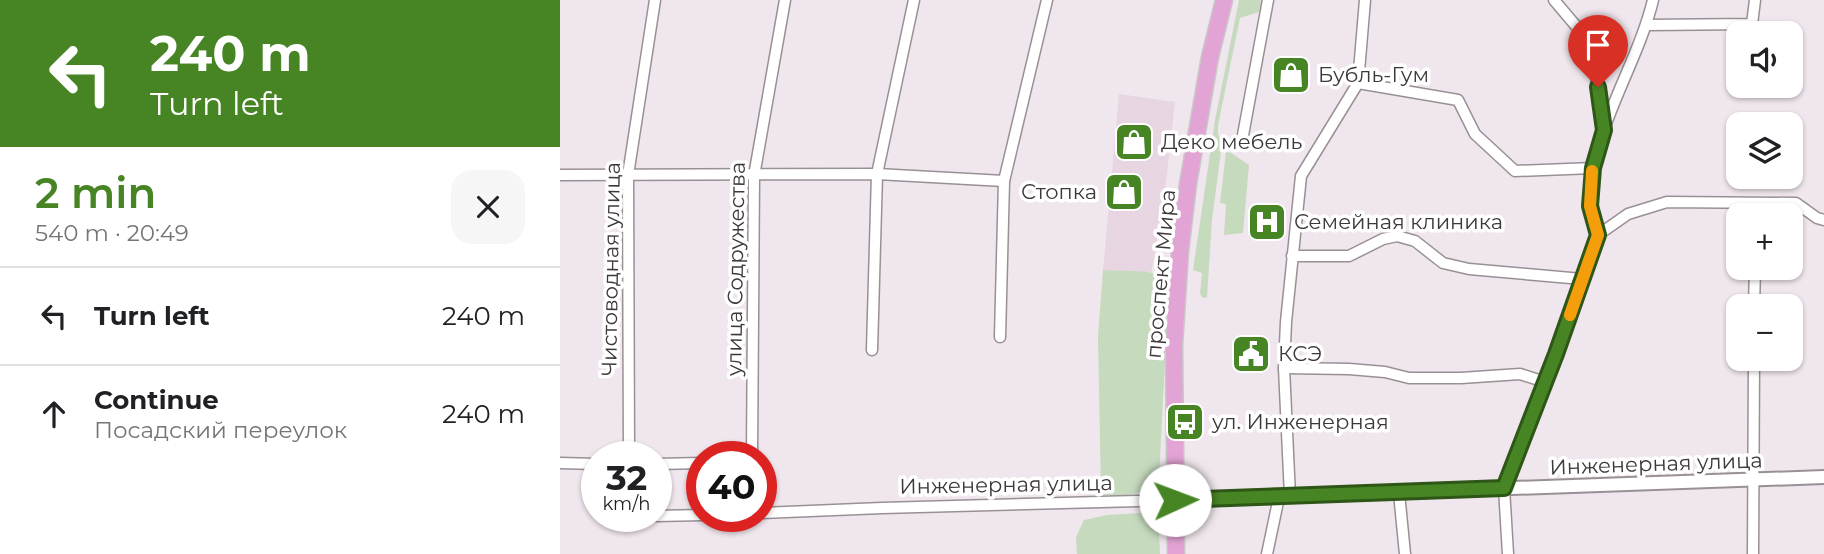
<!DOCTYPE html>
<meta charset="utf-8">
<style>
body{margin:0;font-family:Montserrat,sans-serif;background:#f6f6f6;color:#202124;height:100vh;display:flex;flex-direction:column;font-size:26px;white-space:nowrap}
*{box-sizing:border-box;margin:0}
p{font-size:23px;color:#757577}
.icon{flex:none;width:38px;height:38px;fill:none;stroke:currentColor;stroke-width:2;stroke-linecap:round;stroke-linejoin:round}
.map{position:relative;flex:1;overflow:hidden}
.drawer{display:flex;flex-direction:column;background:#fff;width:560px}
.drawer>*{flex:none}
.banner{background:#478524;color:#fff;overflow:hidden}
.buttons{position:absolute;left:1166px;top:21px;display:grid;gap:14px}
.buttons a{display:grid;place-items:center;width:77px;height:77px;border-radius:14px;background:#fff;box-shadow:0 2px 5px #0004;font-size:35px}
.speed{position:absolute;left:21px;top:441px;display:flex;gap:14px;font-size:35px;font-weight:700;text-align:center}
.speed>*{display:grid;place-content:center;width:91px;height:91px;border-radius:50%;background:#fff;box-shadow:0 2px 5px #0004;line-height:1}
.speed small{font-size:18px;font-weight:400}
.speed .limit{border:10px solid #d22;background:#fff;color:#111}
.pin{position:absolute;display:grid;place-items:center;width:60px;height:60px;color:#fff;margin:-72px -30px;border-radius:50% 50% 50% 0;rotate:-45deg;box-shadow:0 0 7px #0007}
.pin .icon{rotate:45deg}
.me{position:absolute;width:77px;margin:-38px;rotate:88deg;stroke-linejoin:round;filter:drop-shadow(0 0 5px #0008)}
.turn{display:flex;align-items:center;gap:24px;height:147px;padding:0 35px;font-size:32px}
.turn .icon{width:91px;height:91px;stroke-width:2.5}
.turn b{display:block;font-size:49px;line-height:60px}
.round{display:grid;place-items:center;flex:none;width:74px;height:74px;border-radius:21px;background:#f6f6f6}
.overview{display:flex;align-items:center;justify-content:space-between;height:119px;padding:0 35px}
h1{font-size:42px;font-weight:600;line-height:52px;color:#478524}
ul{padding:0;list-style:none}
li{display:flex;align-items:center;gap:21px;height:98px;padding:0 35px;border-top:2px solid #e0e0e0}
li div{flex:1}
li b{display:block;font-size:26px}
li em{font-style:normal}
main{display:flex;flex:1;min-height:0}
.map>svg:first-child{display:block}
.built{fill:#e7d6e2}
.green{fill:#c6dabe}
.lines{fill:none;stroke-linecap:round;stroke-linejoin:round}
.minor-casing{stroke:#999096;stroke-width:13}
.tertiary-casing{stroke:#999096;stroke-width:16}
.primary-casing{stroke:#c9c8c8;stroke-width:19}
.minor{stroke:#fff;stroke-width:10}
.tertiary{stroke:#fff;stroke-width:12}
.primary{stroke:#e2a4d4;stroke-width:16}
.route-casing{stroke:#2e5617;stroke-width:18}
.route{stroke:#478524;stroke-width:12}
.slow{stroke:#f59e0b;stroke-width:12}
.labels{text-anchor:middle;stroke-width:7;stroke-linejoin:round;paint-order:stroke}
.poi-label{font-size:21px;fill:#3d393b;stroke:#fff;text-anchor:start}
.street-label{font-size:21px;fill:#3d393b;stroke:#fff}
</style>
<main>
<section class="drawer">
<div class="banner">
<div class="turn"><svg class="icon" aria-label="left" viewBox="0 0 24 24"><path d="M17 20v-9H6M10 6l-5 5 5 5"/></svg><div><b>240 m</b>Turn left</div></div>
</div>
<div class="overview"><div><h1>2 min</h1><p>540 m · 20:49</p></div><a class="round"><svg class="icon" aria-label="close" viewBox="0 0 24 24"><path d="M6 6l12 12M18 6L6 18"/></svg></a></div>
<ul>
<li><svg class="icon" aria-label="left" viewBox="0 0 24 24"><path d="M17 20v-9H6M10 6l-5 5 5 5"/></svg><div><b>Turn left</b></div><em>240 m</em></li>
<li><svg class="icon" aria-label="ahead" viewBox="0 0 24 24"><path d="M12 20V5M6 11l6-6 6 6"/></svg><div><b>Continue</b><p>Посадский переулок</p></div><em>240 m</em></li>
</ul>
</section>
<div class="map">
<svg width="1264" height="554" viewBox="0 0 1264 554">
<rect width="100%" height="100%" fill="#f0e6ed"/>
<path class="built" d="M559 94 615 102 603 209 591 274 543 270Z"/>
<g class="green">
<path d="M679 0H701L699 12 680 18 658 125V134L662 143 652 220 647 297 643 298 640 294 642 273 633 270 655 120Z"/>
<path d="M666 152 671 153 689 165 683 233 664 235 666 204 660 203Z"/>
<path d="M543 270C563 272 593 268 609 280L599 478 591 490 559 497 541 494 538 336Z"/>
<path d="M598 512 600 554H517L516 537 524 520 547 515Z"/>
</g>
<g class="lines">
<defs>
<g id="minor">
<path d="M994 0 1027 39 1038 87 1044 129"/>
<path d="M1087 25 1192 24 1195 0"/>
<path d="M798 83 898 100 915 134 955 171 1033 168"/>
<path d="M683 135 708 0"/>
<path d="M0 175 317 174 444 181"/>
<path d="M1038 235C1035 225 1030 214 1030 204 1028 135 1077 67 1093 0"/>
<path d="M732 256H789L823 239 837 236 855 241 883 263 909 269 1022 279"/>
<path d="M1194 306 1195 268"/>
<path d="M440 337 444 181 487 0"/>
<path d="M312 350 317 174 354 0"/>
<path d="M724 368 789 369 825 372 849 378H901L960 374 985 382"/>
<path d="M69 457 68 175 95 0"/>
<path d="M192 457 194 176 225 0"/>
<path d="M0 463 37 464"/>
<path d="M96 464 142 463"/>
<path d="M839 493 845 554"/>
<path d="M730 496 724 368 726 322 741 176 798 83 805 0"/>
<path d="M201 513 322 508 615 500"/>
<path d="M96 516 142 515"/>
<path d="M51 517 66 516"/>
<path d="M707 554 719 497"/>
<path d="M948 554 944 488 996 354 1038 235 1068 214 1107 202 1236 203 1257 218 1264 220"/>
<path d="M1193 554 1194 359"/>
</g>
<path id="tertiary" d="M615 500 1264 477"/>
<path id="primary" d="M616 554 614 345 620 251 628 184 650 57 664 0"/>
</defs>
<use href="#minor" class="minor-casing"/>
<use href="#tertiary" class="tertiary-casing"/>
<use href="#primary" class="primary-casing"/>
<use href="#minor" class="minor"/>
<use href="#tertiary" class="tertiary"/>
<use href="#primary" class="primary"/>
</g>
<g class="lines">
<defs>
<path id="route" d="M615 500 944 488 996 354 1038 235 1030 206 1033 168 1044 130 1038 87"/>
</defs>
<use href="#route" class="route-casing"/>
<use href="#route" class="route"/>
<path class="slow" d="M1010 315 1038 235 1030 206 1032 171"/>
</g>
<defs>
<symbol id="shop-square" viewBox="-11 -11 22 22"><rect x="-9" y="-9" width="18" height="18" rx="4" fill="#478524" stroke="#fff"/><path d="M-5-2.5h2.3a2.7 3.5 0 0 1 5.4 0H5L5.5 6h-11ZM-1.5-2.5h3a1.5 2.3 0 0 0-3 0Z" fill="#fff"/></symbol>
<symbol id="hospital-square" viewBox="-11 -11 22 22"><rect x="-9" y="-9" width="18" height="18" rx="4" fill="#478524" stroke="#fff"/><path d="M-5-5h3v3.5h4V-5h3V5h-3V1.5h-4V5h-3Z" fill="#fff"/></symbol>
<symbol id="civic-square" viewBox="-11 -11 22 22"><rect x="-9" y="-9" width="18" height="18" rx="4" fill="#478524" stroke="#fff"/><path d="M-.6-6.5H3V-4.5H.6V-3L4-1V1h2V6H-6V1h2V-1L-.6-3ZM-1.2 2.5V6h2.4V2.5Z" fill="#fff"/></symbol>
<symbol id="bus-square" viewBox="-11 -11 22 22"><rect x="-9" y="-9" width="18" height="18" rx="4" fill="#478524" stroke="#fff"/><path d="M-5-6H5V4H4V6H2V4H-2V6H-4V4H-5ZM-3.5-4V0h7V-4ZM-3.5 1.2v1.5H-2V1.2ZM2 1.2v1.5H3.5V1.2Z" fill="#fff"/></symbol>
</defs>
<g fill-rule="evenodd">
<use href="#shop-square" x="709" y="53" width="44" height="44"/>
<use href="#shop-square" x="552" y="120" width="44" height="44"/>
<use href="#shop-square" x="542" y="170" width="44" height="44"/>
<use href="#hospital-square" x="685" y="200" width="44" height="44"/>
<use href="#civic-square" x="669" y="332" width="44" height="44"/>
<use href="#bus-square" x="603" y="400" width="44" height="44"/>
</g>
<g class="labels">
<g class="poi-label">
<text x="758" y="82">Бубль-Гум</text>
<text x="601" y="149">Деко мебель</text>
<text x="537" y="199" text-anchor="end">Стопка</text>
<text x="734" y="229">Семейная клиника</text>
<text x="718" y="361">КСЭ</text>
<text x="652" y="429">ул. Инженерная</text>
</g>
<g class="street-label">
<text transform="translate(51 269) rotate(-89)" y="7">Чистоводная улица</text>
<text transform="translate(176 269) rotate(-89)" y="7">улица Содружества</text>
<text transform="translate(601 274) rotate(-85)" y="7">проспект Мира</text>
<text transform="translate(1096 464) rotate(-2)" y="7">Инженерная улица</text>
<text transform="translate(446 485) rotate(-1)" y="7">Инженерная улица</text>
</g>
</g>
</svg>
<div class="buttons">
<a><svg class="icon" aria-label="sound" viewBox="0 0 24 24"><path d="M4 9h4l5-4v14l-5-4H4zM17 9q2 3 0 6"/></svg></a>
<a><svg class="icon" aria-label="layers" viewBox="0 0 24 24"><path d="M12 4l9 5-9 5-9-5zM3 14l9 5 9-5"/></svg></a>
<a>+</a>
<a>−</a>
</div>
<div class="speed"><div>32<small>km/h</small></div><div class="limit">40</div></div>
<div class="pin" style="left:1038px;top:87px;background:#d93025"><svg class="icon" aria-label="arrive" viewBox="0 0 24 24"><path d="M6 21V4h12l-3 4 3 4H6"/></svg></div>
<svg class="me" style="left:615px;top:500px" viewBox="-20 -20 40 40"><circle r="19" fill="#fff"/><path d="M0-13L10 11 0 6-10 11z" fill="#478524"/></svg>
</div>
</main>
